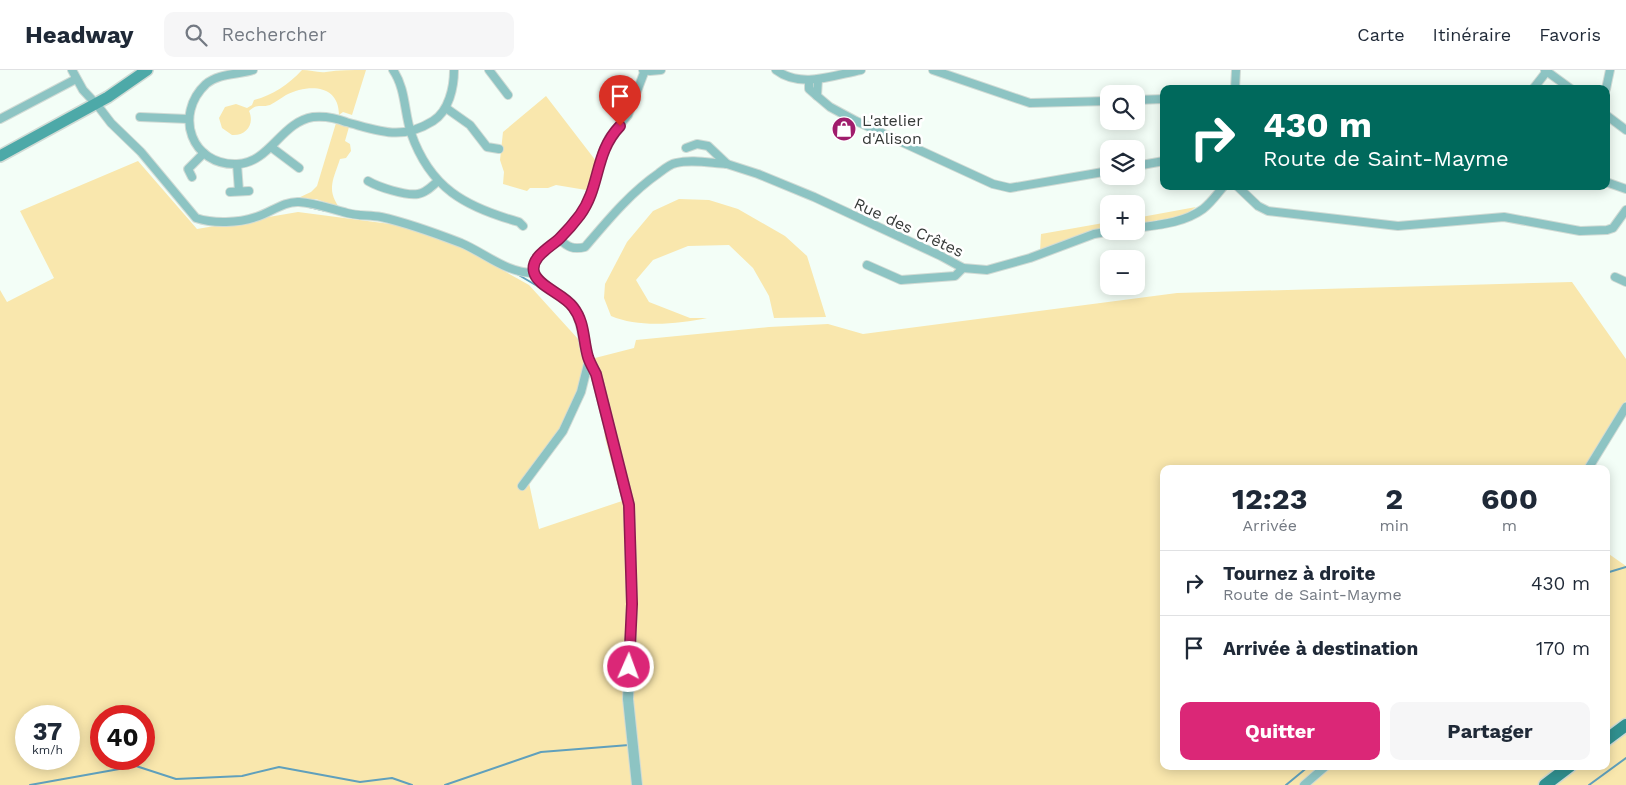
<!DOCTYPE html>
<html lang="fr">
<meta charset="utf-8">
<style>
body{margin:0;font-family:"Work Sans",sans-serif;background:#f6f6f7;color:#1f2937;height:100vh;display:flex;flex-direction:column;font-size:19px;white-space:nowrap}
*{box-sizing:border-box;margin:0}
p{font-size:16px;color:#747a83}
.icon{flex:none;width:28px;height:28px;fill:none;stroke:currentColor;stroke-width:2;stroke-linecap:round;stroke-linejoin:round}
.map{position:relative;flex:1;overflow:hidden}
.drawer{position:absolute;left:1160px;top:395px;width:450px;height:305px;display:flex;flex-direction:column;background:#fff;border-radius:10px;box-shadow:0 2px 12px #0003}
.drawer>*{flex:none}
.top-card{position:absolute;left:1160px;top:15px;width:450px;height:105px;border-radius:10px;box-shadow:0 2px 12px #0003;background:#00695c;color:#fff;overflow:hidden}
.buttons{position:absolute;left:1100px;top:15px;display:grid;gap:10px}
.buttons a{display:grid;place-items:center;width:45px;height:45px;border-radius:10px;background:#fff;box-shadow:0 2px 12px #0003;font-size:25px}
.speed{position:absolute;left:15px;top:635px;display:flex;gap:10px;font-size:25px;font-weight:700;text-align:center}
.speed>*{display:grid;place-content:center;width:65px;height:65px;border-radius:50%;background:#fff;box-shadow:0 2px 12px #0003;line-height:1}
.speed small{font-size:12px;font-weight:400}
.speed .limit{border:8px solid #d22;background:#fff;color:#111}
.pin{position:absolute;display:grid;place-items:center;width:42px;height:42px;color:#fff;margin:-51px -21px;border-radius:50% 50% 50% 0;rotate:-45deg;box-shadow:0 0 5px #0007}
.pin .icon{rotate:45deg}
.me{position:absolute;width:55px;margin:-28px;rotate:2deg;stroke-linejoin:round;filter:drop-shadow(0 0 4px #0008)}
.turn{display:flex;align-items:center;gap:18px;height:105px;padding:0 20px;font-size:22px}
.turn .icon{width:65px;height:65px;stroke-width:2.5}
.turn b{display:block;font-size:35px;line-height:42px}
.eta{display:flex;justify-content:space-evenly;align-items:center;height:85px;text-align:center}
.eta b{font-size:30px;font-weight:700;line-height:35px}
.primary-button{display:flex;gap:10px;margin-top:auto;padding:10px 20px}
.primary-button a{flex:1;height:58px;border-radius:10px;background:#db2777;color:#fff;font-size:20px;font-weight:700;line-height:58px;text-align:center}
.primary-button a+a{background:#f6f6f7;color:#1f2937}
ul{padding:0;list-style:none}
li{display:flex;align-items:center;gap:15px;height:65px;padding:0 20px;border-top:1px solid #e0e1e3}
li div{flex:1}
li b{display:block;font-size:19px}
li em{font-style:normal}
header{display:flex;align-items:center;gap:30px;box-sizing:border-box;height:70px;padding:0 25px;background:#fff;border-bottom:1px solid #e0e1e3}
header strong{font-size:24px}
nav{display:flex;gap:28px;margin-inline-start:auto;font-size:18px}
.search{width:350px;height:45px;background:#f6f6f7;display:flex;align-items:center;gap:12px;box-sizing:border-box;padding:0 18px;border-radius:10px;color:#747a83;font-size:19px}
.map>svg:first-child{display:block}
.green{fill:#f9e7ad;fill-rule:evenodd}
.lines{fill:none;stroke-linecap:round;stroke-linejoin:round}
.stream{stroke:#60a0bc;stroke-width:2}
.minor-casing{stroke:#d1dbd5;stroke-width:10}
.tertiary-casing{stroke:#d1dbd5;stroke-width:12}
.secondary-casing{stroke:#d1dbd5;stroke-width:14}
.primary-casing{stroke:#d1dbd5;stroke-width:15}
.minor{stroke:#8dc4c3;stroke-width:8}
.tertiary{stroke:#8dc4c3;stroke-width:10}
.secondary{stroke:#4da9a8;stroke-width:11}
.primary{stroke:#319190;stroke-width:12}
.route-casing{stroke:#8e194d;stroke-width:12}
.route{stroke:#db2777;stroke-width:9}
.labels{text-anchor:middle;stroke-width:5;stroke-linejoin:round;paint-order:stroke}
.poi-label{font-size:16px;fill:#363a38;stroke:#fff;text-anchor:start}
.street-label{font-size:16px;fill:#363a38;stroke:#fff}
</style>
<header>
<strong>Headway</strong>
<div class="search"><svg class="icon" aria-label="search" viewBox="0 0 24 24"><circle cx="10" cy="10" r="6"/><path d="M15 15l6 6"/></svg>Rechercher</div>
<nav><a>Carte</a><a>Itinéraire</a><a>Favoris</a></nav>
</header>
<div class="map">
<svg width="1626" height="715" viewBox="0 0 1626 715">
<rect width="100%" height="100%" fill="#f3fef7"/>
<g class="green">
<path d="M302 0C310 0 318 3 326 2 339 0 352 0 366 0L352 45 343 42 339 45C339 14 308 14 286 25 281 28 276 32 270 35 260 38 258 33 249 41 255 54 246 66 232 65L222 58 219 48 225 37 236 34 247 38 252 35 254 30C273 25 288 15 302 0Z"/>
<path d="M546 26 596 91 586 120 556 115 548 118H530L527 121 503 114 504 102 500 90 503 62Z"/>
<path d="M336 53 349 57 345 71 350 74 351 81 346 88 340 89C334 108 326 119 339 137L316 129H296L311 122 317 116Z"/>
<path d="M138 91 197 159 298 142 398 155 465 179 529 215 589 281 566 364 529 413 539 459 622 431 605 368 595 288 634 278 636 270 769 257 828 254 863 264 1177 223 1572 212 1626 289V331L1584 399H1164V696H1606V482L1626 496V715H0V220L7 232 54 208 20 141ZM26 646H69V689H26ZM101 646H144V689H101Z"/>
<path d="M679 129 709 130 738 139 785 166 807 186 826 247 774 248 769 226 753 198 729 175 688 176 653 190 636 210 649 232 690 248H707C678 254 639 258 611 246L604 228 605 214 627 172 653 141Z"/>
<path d="M1196 137 1183 146 1136 154V148Z"/>
<path d="M1109 152V159L1040 181 1041 164Z"/>
</g>
<g class="lines">
<g class="stream">
<path d="M309 137 326 141"/>
<path d="M517 204 539 217"/>
<path d="M1606 503 1626 497"/>
<path d="M30 715 136 696 176 709 242 706 279 697 360 712 392 708 412 715"/>
<path d="M445 715 541 682 629 675"/>
<path d="M1286 715 1309 696"/>
<path d="M1589 715 1626 688"/>
</g>
<defs>
<g id="minor">
<path d="M72 0 83 20 98 36 111 53 141 82 196 148C214 154 238 153 256 147 270 143 284 131 299 132 316 133 331 139 347 143 358 146 370 145 381 147 408 153 435 163 461 173 485 183 506 203 534 203V197L539 186 559 169 585 138 593 116 603 81 609 68 628 45 645 0"/>
<path d="M253 0C238 5 219 3 206 14 173 45 192 96 237 94 270 93 281 52 313 47 324 46 336 48 346 52 380 61 401 71 433 51 449 41 454 17 454 0"/>
<path d="M393 0C406 19 404 42 411 63 430 118 465 137 519 152L523 156"/>
<path d="M489 0 508 25"/>
<path d="M643 0 650 1 661 0"/>
<path d="M776 0C801 19 834 5 861 0"/>
<path d="M933 0 1030 33 1109 31"/>
<path d="M1545 0 1571 19"/>
<path d="M809 10V19L817 26 818 9"/>
<path d="M1235 19 1236 0"/>
<path d="M1533 19 1547 1"/>
<path d="M1606 19 1610 0"/>
<path d="M817 26 830 37 856 51 993 114 1010 118 1109 101"/>
<path d="M1136 30 1164 29"/>
<path d="M446 38 470 55 487 77 499 79"/>
<path d="M1606 45 1626 60"/>
<path d="M140 47 188 49"/>
<path d="M0 49 76 9"/>
<path d="M271 77 299 98"/>
<path d="M686 78 697 74 708 76 727 94 758 104 814 127 941 186 963 198 987 200 1030 188 1094 164 1112 161"/>
<path d="M237 94 239 121"/>
<path d="M1136 96 1164 91"/>
<path d="M192 107 188 99 204 83"/>
<path d="M368 111C378 117 406 126 418 124 426 123 432 116 438 111"/>
<path d="M1606 112 1626 119"/>
<path d="M1237 116 1258 136 1268 141 1398 156 1504 147 1580 161 1607 160 1613 158 1626 140"/>
<path d="M230 122 249 121"/>
<path d="M1136 158C1158 155 1184 153 1203 139 1211 133 1218 123 1224 116"/>
<path d="M559 169C568 177 573 180 585 177 608 150 630 123 659 103 664 99 670 94 676 93 692 89 710 93 727 94"/>
<path d="M867 195 901 210 955 206 963 198"/>
<path d="M1615 207 1626 212"/>
<path d="M1588 399 1626 337"/>
<path d="M522 416 563 361 581 322 589 290"/>
<path d="M1304 715 1326 696"/>
</g>
<path id="tertiary" d="M534 203C542 220 564 223 574 238 585 255 582 273 589 290 591 295 594 299 596 304L629 435 632 534 628 629 637 715"/>
<path id="secondary" d="M0 86 108 27 147 0"/>
<g id="primary">
<path d="M1606 670 1626 655"/>
<path d="M1545 715 1570 696"/>
</g>
</defs>
<use href="#minor" class="minor-casing"/>
<use href="#tertiary" class="tertiary-casing"/>
<use href="#secondary" class="secondary-casing"/>
<use href="#primary" class="primary-casing"/>
<use href="#minor" class="minor"/>
<use href="#tertiary" class="tertiary"/>
<use href="#secondary" class="secondary"/>
<use href="#primary" class="primary"/>
</g>
<g class="lines">
<defs>
<path id="route" d="M620 56C594 83 601 116 580 145 574 153 567 161 560 168 551 177 530 187 534 202 537 216 564 224 573 237 585 252 583 270 588 287 590 293 593 298 596 304L629 435 632 534 629 597"/>
</defs>
<use href="#route" class="route-casing"/>
<use href="#route" class="route"/>
</g>
<defs>
<symbol id="shop-disc" viewBox="-11 -11 22 22"><circle r="9.5" fill="#a01c6c" stroke="#fff"/><path d="M-5-2.5h2.3a2.7 3.5 0 0 1 5.4 0H5L5.5 6h-11ZM-1.5-2.5h3a1.5 2.3 0 0 0-3 0Z" fill="#fff"/></symbol>
</defs>
<g fill-rule="evenodd">
<use href="#shop-disc" x="830" y="45" width="28" height="28"/>
</g>
<g class="labels">
<g class="poi-label">
<text x="862" y="56">L'atelier<tspan x="862" dy="18">d'Alison</tspan></text>
</g>
<g class="street-label">
<text transform="translate(909 157) rotate(25)" y="6">Rue des Crêtes</text>
</g>
</g>
</svg>
<div class="buttons">
<a><svg class="icon" aria-label="search" viewBox="0 0 24 24"><circle cx="10" cy="10" r="6"/><path d="M15 15l6 6"/></svg></a>
<a><svg class="icon" aria-label="layers" viewBox="0 0 24 24"><path d="M12 4l9 5-9 5-9-5zM3 14l9 5 9-5"/></svg></a>
<a>+</a>
<a>−</a>
</div>
<div class="speed"><div>37<small>km/h</small></div><div class="limit">40</div></div>
<div class="pin" style="left:620px;top:56px;background:#d93025"><svg class="icon" aria-label="arrive" viewBox="0 0 24 24"><path d="M6 21V4h12l-3 4 3 4H6"/></svg></div>
<svg class="me" style="left:629px;top:597px" viewBox="-20 -20 40 40"><circle r="17" fill="#db2777" stroke="#fff" stroke-width="3"/><path d="M0-11L8 9 0 5-8 9z" fill="#fff"/></svg>
<div class="top-card">
<div class="turn"><svg class="icon" aria-label="right" viewBox="0 0 24 24"><path d="M7 20v-9h11M14 6l5 5-5 5"/></svg><div><b>430 m</b>Route de Saint-Mayme</div></div>
</div>
<section class="drawer">
<div class="eta">
<div><b>12:23</b><p>Arrivée</p></div>
<div><b>2</b><p>min</p></div>
<div><b>600</b><p>m</p></div>
</div>
<ul>
<li><svg class="icon" aria-label="right" viewBox="0 0 24 24"><path d="M7 20v-9h11M14 6l5 5-5 5"/></svg><div><b>Tournez à droite</b><p>Route de Saint-Mayme</p></div><em>430 m</em></li>
<li><svg class="icon" aria-label="arrive" viewBox="0 0 24 24"><path d="M6 21V4h12l-3 4 3 4H6"/></svg><div><b>Arrivée à destination</b></div><em>170 m</em></li>
</ul>
<div class="primary-button"><a>Quitter</a><a>Partager</a></div>
</section>
</div>
